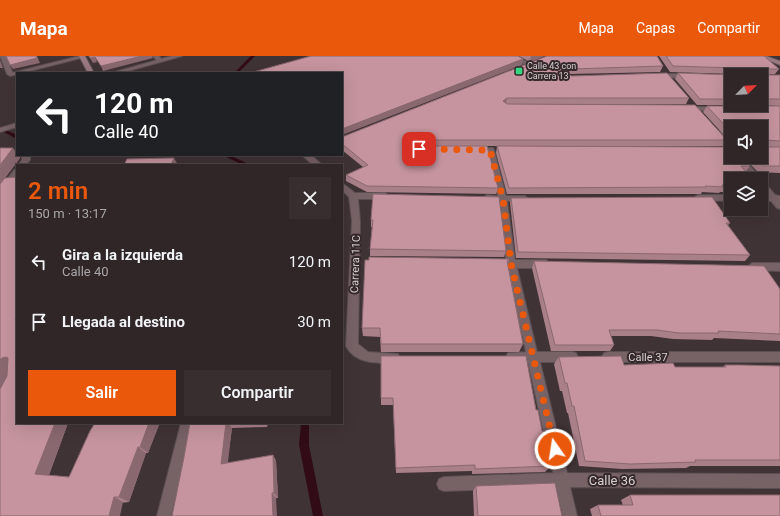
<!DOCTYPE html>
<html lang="es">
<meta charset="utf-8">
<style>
body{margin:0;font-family:Roboto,sans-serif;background:#382e30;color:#f1f3f6;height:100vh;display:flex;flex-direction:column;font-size:15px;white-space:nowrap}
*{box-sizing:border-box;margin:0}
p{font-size:13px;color:#a8a5a8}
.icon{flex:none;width:22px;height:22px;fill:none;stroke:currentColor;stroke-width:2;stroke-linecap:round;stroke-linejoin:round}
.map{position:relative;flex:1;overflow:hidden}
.side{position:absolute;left:16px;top:108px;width:327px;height:260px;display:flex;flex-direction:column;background:#302628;border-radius:0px;box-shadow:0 4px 16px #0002,0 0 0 1px #4b4345}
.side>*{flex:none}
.guide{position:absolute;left:16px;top:16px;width:327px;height:84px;border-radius:0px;box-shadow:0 4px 16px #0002,0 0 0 1px #4b4345;background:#202124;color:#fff;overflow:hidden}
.needle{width:26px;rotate:66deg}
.buttons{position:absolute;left:724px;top:12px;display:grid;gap:8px}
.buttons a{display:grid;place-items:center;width:44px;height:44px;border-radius:0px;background:#302628;box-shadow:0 4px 16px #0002,0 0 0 1px #4b4345;font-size:20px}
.pin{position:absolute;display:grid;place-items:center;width:34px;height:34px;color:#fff;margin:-17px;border-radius:8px;box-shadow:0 2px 6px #0006}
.me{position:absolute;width:44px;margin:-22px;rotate:347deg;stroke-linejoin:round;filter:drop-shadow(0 0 3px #0008)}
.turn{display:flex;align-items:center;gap:14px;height:84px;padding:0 12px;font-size:18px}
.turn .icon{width:52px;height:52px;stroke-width:2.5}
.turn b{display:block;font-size:28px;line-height:34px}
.round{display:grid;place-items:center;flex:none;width:42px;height:42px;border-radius:0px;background:#382e30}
.overview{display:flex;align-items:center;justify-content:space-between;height:68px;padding:0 12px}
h1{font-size:24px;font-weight:600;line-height:30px;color:#ea580c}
.cta{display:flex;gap:8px;margin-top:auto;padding:8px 12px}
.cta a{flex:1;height:46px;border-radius:0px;background:#ea580c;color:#fff;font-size:16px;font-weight:600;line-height:46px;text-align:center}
.cta a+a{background:#382e30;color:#f1f3f6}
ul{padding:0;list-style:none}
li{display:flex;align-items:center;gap:12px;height:60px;padding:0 12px}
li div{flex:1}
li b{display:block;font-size:15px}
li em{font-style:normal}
header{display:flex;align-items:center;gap:24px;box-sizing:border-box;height:56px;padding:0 20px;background:#ea580c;color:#fff}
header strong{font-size:19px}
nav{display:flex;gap:22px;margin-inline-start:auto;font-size:14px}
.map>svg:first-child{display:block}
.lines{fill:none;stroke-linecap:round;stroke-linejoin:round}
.stream{fill:#310c17;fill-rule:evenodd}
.service-casing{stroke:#5b4f52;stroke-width:2}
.minor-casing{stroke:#5b4f52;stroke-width:2}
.tertiary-casing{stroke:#5b4f52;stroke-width:2}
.secondary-casing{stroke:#5b4f52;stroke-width:2}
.service{fill:#776266;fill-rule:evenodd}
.minor{fill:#776266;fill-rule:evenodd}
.tertiary{fill:#776266;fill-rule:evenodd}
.secondary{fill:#9a7980;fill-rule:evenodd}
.wall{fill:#a97f88}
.shaded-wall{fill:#8a686f}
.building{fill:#c5949e;stroke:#8a686f}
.route{stroke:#ea580c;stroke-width:7;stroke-dasharray:0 12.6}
.poi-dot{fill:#33d882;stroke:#35292c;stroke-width:1.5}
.labels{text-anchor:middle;stroke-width:4;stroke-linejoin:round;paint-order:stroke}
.far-poi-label{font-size:9px;fill:#d7cfd1;stroke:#35292c;text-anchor:start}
.street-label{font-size:11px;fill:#d7cfd1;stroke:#35292c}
.near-street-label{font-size:13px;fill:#d7cfd1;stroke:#35292c}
</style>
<header>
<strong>Mapa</strong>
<nav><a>Mapa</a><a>Capas</a><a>Compartir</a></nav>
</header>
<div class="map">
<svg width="780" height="460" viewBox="0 0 780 460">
<rect width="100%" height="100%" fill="#403336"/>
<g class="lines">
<g class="stream">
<path d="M251 0H255L238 17H234Z"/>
<path d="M0 71 17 79V83L0 74Z"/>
<path d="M222 99H229L251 109H243Z"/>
<path d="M301 367H309V389L323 460H313L299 389Z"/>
</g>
<defs>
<path id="service" d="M80 0 85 1 10 20 7 18Z"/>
<g id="minor">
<path d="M0 0H6L13 18 12 19 7 18Z"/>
<path d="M153 0H159L163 5 158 6Z"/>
<path d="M509 0H516L533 9 528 10Z"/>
<path d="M657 18H689L692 20 689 22 655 21V19Z"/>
<path d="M686 51H718L721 53 718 55 684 54V52Z"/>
<path d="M713 75H719L731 89V95H728L713 79Z"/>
<path d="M487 92H493L494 94 506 140H525L529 143 525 146 507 145 515 204H546L551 208 546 212H517L537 296H572L576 297 578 301 576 305 572 306H540L567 417 780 418V432L570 431 577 460H563L556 431 444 435 439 433 437 428 439 423 444 421 553 417 528 306 508 305 506 301 508 297 526 296 507 212H494L489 208 494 204H506L499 145H487L483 142 487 139 498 140 486 94Z"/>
<path d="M22 99H30V104L26 109H18L22 104Z"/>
<path d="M302 99H311L322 109H313Z"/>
<path d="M734 101H742L760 121 761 123H753Z"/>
<path d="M14 114H17V122L3 141 0 142V133Z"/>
<path d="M761 125 764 126 775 139 780 140V153L777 152 771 145H761V139H766L761 133Z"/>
<path d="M342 127 355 137H385L389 140 385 143H358L360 165 358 288 368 296 398 298 400 302 398 306 394 307C377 307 355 308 346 290L352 165 349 141 342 134Z"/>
<path d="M699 139H731V145L696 144 695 142 696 140Z"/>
<path d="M752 207H780V215L749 214 747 211Z"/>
<path d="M608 296H780V306H608L604 305 602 301 604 297Z"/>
<path d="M181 367H193L171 460H157Z"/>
</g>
<g id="tertiary">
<path d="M172 0H182L121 17H111Z"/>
<path d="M17 67V71L0 76V72Z"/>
</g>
<g id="secondary">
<path d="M79 0H85L94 17H88Z"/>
<path d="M758 0H766L780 5V9Z"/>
</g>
</defs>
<use href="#service" class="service-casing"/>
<use href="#minor" class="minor-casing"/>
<use href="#tertiary" class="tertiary-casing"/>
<use href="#secondary" class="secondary-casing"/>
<use href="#service" class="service"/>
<use href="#minor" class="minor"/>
<use href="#tertiary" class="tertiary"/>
<use href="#secondary" class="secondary"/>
</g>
<g class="wall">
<path d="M519 0H544L530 6Z"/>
<path d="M547 0 663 10 660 16 569 18 571 20 689 42 686 48H506H507L727 84 723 90H416L498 132 496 138 367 136 346 125V119L363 111 342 94V81Z"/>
<path d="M659 0H764L779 13 775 18 764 19H780V50L738 49H761V19H731V49H697L675 23 678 17 732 19V18L670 16Z"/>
<path d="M707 50H780V91H765H780V117L758 116 743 101H761L731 71V87L703 56Z"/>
<path d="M497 90 750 110 746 115 731 123V136H720L719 137 702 136 701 138H507L496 97Z"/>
<path d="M0 92 17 97 20 102 5 122 17 367H68L49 419 69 421 158 370 148 397H146L129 446 0 460 7 319 0 332Z"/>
<path d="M373 138 506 195 504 201 370 200V193L372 171H371V164Z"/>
<path d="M511 142 730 167 728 169 750 199 745 205 516 202 510 147Z"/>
<path d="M509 204 508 208 523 288 519 296H381L380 281 363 280 362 272Z"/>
<path d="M534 205 780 233V285L714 282 712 284 673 283 651 280H611L614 289 610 295H551L532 212Z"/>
<path d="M381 300 536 354 551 410 545 416 472 418V415L396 417 393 349H381Z"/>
<path d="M559 301 624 309 675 311H723L725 309 780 310V410H690L686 412 622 413 579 410 568 357H567L562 335H560L554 308Z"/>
<path d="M190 367H268L267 371 232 372 227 407 273 399 276 405 278 442H276L184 401Z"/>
<path d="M476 430 562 460H474L473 435Z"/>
<path d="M630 439 780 460H592L590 453 598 449H623L621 444Z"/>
</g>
<g class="shaded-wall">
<path d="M36 0H37L40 7 13 13 10 9Z"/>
<path d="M142 0H152L153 2 103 15 101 10Z"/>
<path d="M531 0H544L530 6Z"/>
<path d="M95 1 97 6 93 7 90 2Z"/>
<path d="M523 3 522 9 342 79V73Z"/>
<path d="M0 4 3 12H0Z"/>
<path d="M571 13 569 18 566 17Z"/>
<path d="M507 42 506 48 503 45Z"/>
<path d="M13 92 17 97V99H18L20 102 0 128V109Z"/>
<path d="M174 102 178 109H171Z"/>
<path d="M6 301 17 309 13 310 0 332V304L2 302Z"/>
<path d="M55 367H68L47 424 35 418Z"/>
<path d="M149 367H160L148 397 140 391Z"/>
<path d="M226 367H228L232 372 227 414 221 408Z"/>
<path d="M265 367H268L267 371Z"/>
<path d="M138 391 146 397 129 446 119 441Z"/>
<path d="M273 399 276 405 278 442 274 437Z"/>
<path d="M272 437 276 442 277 460H273Z"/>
<path d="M114 441 123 446 120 460H109Z"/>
</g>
<g class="building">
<path d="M6 0H36L37 2 10 9Z"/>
<path d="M89 0H142L101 10 95 1 90 2Z"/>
<path d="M311 0H518L523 3 342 73V17H250Z"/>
<path d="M547 0H657L663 10 571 13 566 17 571 20 667 17 689 42H507L503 45 507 48 695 49 727 84H415V89L416 90H487L498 132 367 130 346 119 368 109 342 88V81Z"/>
<path d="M666 0H764L779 13H764V19H780V43H761V19H731V43H700L678 17 735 19 736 17V12L673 10Z"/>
<path d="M707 50H780V85L766 84 764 90 766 91H780V110H763L754 101H761V71H731V76Z"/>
<path d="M497 90 731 91V101H742L750 110H741L752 123H731V129H722L723 131 705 130 706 131 509 132Z"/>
<path d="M0 92H13L0 109Z"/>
<path d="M174 102 171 109H124L127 103Z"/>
<path d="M17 121V259L15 264H17V367H55L35 418 69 421 90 375 95 367H149L140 391H138L119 441H114L109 460H0V333L7 320 8 302 6 301 2 302 0 304V128L5 122Z"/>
<path d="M373 138 499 141 506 195 370 193 373 164H371Z"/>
<path d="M712 141 730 167H726L750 199 518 196 511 142Z"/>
<path d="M369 201 509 203V204L507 205 523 288H381L380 272H362L365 204H369Z"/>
<path d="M534 205 764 210 780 233V278L718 275 719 277H679L657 274H609L614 289H555Z"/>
<path d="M381 300H526L536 354H538L542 375H544L551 410 475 413V409L396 412 393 342H381Z"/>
<path d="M621 300 624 309 673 307 675 311H726L725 309H740L780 310V404H695L696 406 630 408 585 405 574 350H572L567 327H565L559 301Z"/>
<path d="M190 367H226L221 408 273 399 274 437H272L273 460H172L184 401Z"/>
<path d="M555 427 562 460H478L476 430Z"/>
<path d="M630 439H780V460H601L598 449H633Z"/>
</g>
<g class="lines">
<path class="route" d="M419 93 490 94 503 143 511 208 555 393"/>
</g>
<rect class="poi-dot" x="515" y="11" width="8" height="8" rx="2"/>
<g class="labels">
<g class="far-poi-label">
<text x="527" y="13">Calle 43 con<tspan x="527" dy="10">Carrera 13</tspan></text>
</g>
<g class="street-label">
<text transform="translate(355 208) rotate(-88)" y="4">Carrera 11C</text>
<text x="648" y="305">Calle 37</text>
</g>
<g class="near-street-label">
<text x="612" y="429">Calle 36</text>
</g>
</g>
</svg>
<div class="buttons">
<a><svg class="needle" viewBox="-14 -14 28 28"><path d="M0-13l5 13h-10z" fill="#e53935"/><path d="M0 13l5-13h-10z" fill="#a8a5a8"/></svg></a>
<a><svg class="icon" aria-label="sound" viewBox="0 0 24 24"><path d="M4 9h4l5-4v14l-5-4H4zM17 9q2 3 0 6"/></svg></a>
<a><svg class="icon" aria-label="layers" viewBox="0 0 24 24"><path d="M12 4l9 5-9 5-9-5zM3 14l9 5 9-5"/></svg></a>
</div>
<div class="pin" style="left:419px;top:93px;background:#d93025"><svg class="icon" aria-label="arrive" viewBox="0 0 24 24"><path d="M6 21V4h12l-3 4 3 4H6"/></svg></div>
<svg class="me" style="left:555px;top:393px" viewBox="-20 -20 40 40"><circle r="17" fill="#ea580c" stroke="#fff" stroke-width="3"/><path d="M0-11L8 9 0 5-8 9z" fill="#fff"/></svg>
<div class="guide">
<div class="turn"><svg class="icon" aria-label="left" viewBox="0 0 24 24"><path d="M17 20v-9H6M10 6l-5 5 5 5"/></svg><div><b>120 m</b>Calle 40</div></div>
</div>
<section class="side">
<div class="overview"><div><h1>2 min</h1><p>150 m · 13:17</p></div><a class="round"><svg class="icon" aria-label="close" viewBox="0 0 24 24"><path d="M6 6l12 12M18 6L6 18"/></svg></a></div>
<ul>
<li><svg class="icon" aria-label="left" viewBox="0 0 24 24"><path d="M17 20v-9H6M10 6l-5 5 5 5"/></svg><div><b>Gira a la izquierda</b><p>Calle 40</p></div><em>120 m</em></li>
<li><svg class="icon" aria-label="arrive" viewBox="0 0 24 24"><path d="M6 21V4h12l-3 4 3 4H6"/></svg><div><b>Llegada al destino</b></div><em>30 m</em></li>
</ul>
<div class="cta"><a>Salir</a><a>Compartir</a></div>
</section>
</div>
